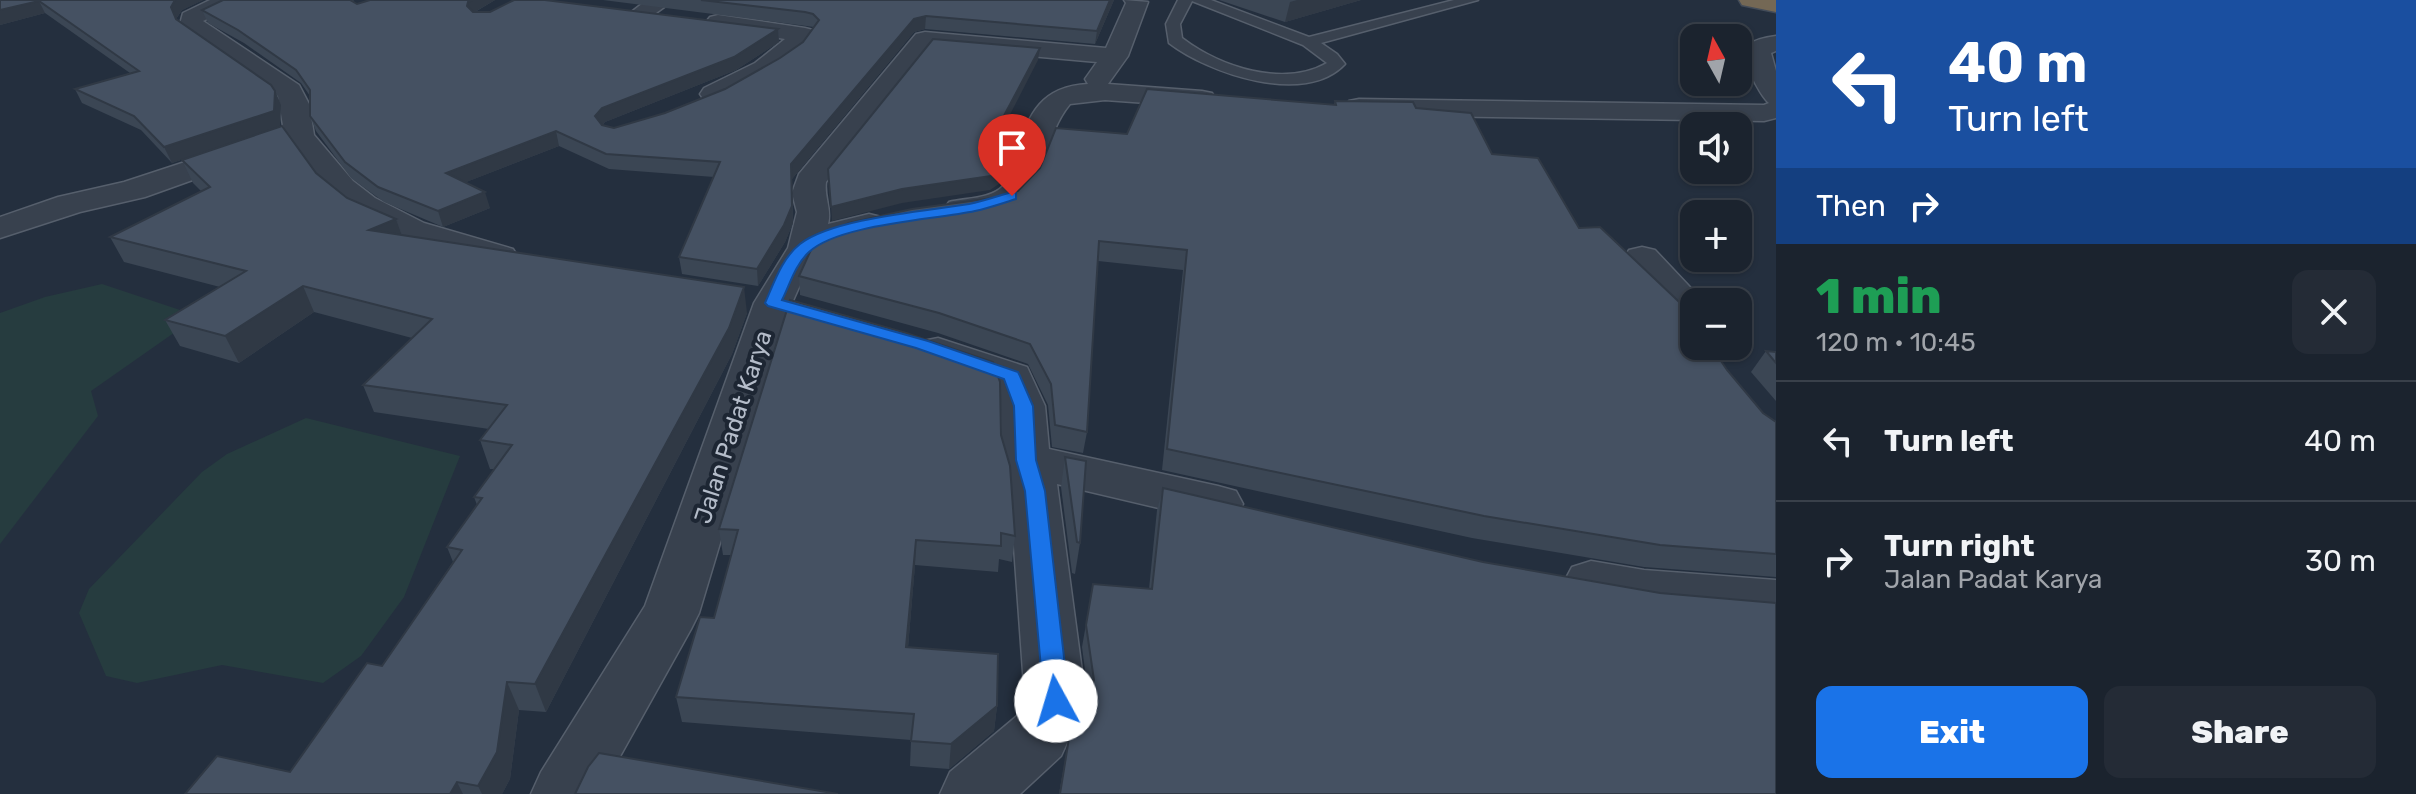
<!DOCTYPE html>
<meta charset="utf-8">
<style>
body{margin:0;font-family:Rubik,sans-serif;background:#242b36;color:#f1f3f6;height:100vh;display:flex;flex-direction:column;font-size:30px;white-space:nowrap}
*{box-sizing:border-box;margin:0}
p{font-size:26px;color:#a0a4aa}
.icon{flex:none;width:44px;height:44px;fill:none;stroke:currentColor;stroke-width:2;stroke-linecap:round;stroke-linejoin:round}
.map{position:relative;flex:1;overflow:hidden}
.details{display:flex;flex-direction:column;background:#1b232e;width:640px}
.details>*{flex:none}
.banner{background:#1a4fa0;color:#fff;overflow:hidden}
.needle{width:52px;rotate:352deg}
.buttons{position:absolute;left:1680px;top:24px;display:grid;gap:16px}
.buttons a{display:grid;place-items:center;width:72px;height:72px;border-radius:16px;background:#1b232e;box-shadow:0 2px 6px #0004,0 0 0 2px #39404a;font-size:40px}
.pin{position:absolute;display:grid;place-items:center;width:68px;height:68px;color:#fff;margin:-82px -34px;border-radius:50% 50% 50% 0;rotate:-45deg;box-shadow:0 0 8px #0007}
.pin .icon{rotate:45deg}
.me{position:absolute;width:88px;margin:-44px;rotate:354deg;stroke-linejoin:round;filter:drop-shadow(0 0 6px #0008)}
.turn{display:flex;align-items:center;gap:28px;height:168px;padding:0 40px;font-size:36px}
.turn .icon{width:104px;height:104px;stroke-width:2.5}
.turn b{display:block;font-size:56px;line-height:68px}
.then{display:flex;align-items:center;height:76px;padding:0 40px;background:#0003;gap:16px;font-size:30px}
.round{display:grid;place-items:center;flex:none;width:84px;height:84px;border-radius:16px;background:#242b36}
.headline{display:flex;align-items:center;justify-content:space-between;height:136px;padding:0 40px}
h1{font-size:48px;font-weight:800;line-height:60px;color:#1e9e55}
.action{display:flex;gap:16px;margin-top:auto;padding:16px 40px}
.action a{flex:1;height:92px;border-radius:16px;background:#1a73e8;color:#fff;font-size:32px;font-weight:800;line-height:92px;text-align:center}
.action a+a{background:#242b36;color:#f1f3f6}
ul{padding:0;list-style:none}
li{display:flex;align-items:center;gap:24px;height:120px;padding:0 40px;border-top:2px solid #39404a}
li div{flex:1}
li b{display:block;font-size:30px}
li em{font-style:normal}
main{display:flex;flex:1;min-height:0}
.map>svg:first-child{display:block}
.green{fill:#263c3f}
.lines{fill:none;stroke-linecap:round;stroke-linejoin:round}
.service-casing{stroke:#565f6c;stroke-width:3}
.minor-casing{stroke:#565f6c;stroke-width:3}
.motorway-casing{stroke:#434c59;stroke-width:3}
.service{fill:#38414e;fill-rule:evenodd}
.minor{fill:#38414e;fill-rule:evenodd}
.motorway{fill:#746855;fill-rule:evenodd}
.wall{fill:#3b4654}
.shaded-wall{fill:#303945}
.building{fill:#455162;stroke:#303945;stroke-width:2}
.route{fill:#1a73e8;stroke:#114b97;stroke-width:2}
.labels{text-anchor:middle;stroke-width:8;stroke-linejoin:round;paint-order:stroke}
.street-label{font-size:24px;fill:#b4bcc9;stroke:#1d2633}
</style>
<main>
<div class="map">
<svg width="1776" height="794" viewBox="0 0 1776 794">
<rect width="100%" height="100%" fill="#242f3e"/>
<g class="green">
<path d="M102 284 198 316 91 391 98 416 0 544V313L45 297Z"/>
<path d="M306 418 460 456 404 597 361 656 323 683 222 665 137 683 106 676 79 613 89 589 202 472 227 454Z"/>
</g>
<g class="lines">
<defs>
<path id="service" d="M1178 0H1211L1309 37 1454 0H1478L1321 43 1337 54 1345 64C1305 107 1208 73 1169 43L1166 24ZM1192 1 1303 45 1327 63C1283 88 1220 67 1182 38L1180 24Z"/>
<g id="minor">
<path d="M210 0H239L236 5 203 21 299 85 309 104 314 135 353 181 375 198 424 223 513 249 518 257 513 265 500 268 399 238 351 212 309 172 285 137 278 96 180 24 183 13Z"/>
<path d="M647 0H674L649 18H633L630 13Z"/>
<path d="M1124 0 1148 2 1128 56 1108 84 1202 91 1212 93 1216 99 1212 105 1202 107 1105 100 1070 104C1035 146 1057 198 992 214 977 217 964 220 949 216L944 209 949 202C965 198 991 199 1003 186 1007 180 1009 169 1012 162 1029 118 1036 87 1088 84L1085 79 1097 62 931 47 826 182C824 198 832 209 828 224L869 214 881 217 886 224C876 239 840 240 823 254 807 266 800 285 792 303L699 613 691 629 599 794H531L541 772 645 606 754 303 788 248 797 212 792 193 799 174 916 34 925 32 1106 48 1126 3Z"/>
<path d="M718 15 805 28 813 30 817 35 773 73 714 102 704 100 700 94 704 88 755 63 785 39 710 27 706 22 710 17Z"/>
<path d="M1776 36V51L1771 53 1776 71V118L1764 121 1359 115 1349 113 1345 107 1349 101 1359 99 1764 105 1769 103C1760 96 1737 54 1750 44 1756 39 1769 37 1776 36Z"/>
<path d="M246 142 257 145 261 151 257 157 145 197 80 212 0 238V217L58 197 124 182Z"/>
<path d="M1642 247 1655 250 1704 302H1694V327L1680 323 1624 258 1629 250Z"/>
<path d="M938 338 1027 367 1045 406 1049 449 1218 486 1236 491 1243 504 1236 517 1218 522 1057 484 1086 701 1061 756 1020 794H940L950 772 1017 716 1025 700 1010 491 1002 460 1001 406 993 384 923 359 917 350 923 341Z"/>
<path d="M1591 561 1644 570 1776 580V624L1644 612 1572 597 1564 582 1572 567Z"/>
</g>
<path id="motorway" d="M1739 0H1776V12L1742 5Z"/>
</defs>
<use href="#service" class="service-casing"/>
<use href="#minor" class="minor-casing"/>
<use href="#motorway" class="motorway-casing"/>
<use href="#service" class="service"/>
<use href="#minor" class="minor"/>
<use href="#motorway" class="motorway"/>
</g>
<g class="wall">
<path d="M0 0H203L182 10 176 19 275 91 281 105 280 126 172 163 141 130 82 103 75 89 130 73 45 13 0 25Z"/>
<path d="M223 0H354L352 2 357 4 495 0 475 12 778 29 779 42 736 70 605 122 603 125 614 128 665 113 725 89 780 58 803 42 814 27 603 0H1114L1095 44 925 29 914 32 792 179 793 223 785 242 758 286 682 274 679 257 714 177 609 169 559 146 466 182 490 208 443 227 384 202 351 178 316 131 310 116V96L301 83 244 43 208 23 202 10Z"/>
<path d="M1219 0H1361L1285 22Z"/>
<path d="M1335 101 1416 108 1492 154 1579 228 1694 346 1727 370 1763 413 1776 422V577L1644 567 1472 538 1162 470 1183 270 1098 261 1087 432 1083 453 1052 447 1048 405 1028 364 938 333 800 295 799 276 1018 191 1127 134 1334 105Z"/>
<path d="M182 160 316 173 347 198 396 219 402 235 747 313 732 354 546 712 519 710 510 779 502 794H185L290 772 382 666 453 562 447 547 477 505 474 497 494 469H490L480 440 489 429 374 412 363 385 412 338 314 312 239 363 180 346 165 320 220 287 124 262 110 237 201 191 193 183Z"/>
<path d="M1766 351 1776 352V401L1751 372Z"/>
<path d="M1001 435 1015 536 1012 562 999 559 998 572 915 565 908 647 997 706 994 731 949 769 910 766 911 740 682 722 676 697 714 618 731 555H723L719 529Z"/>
<path d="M1065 457 1080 543 1075 574 1072 573 1061 487Z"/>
<path d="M1163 488 1483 562 1660 593 1776 794H1059L1070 732 1088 693 1082 647 1093 584 1149 589 1157 510Z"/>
</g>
<g class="shaded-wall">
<path d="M175 0H203L182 10 176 19 171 7Z"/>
<path d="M472 0H495L471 14 467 6 468 2Z"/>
<path d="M1110 0H1114L1095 44 1097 31Z"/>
<path d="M1297 0H1361L1285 22 1290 2Z"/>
<path d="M39 1 45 13 0 25V10Z"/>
<path d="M926 16 925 29 914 32 792 179 793 223 785 242 758 286 757 269 791 164 914 19Z"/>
<path d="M778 29 779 42 736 70 605 122 598 131 595 116 602 108Z"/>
<path d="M1040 48 1038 60 997 140 998 127Z"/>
<path d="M275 91 281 105 280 126 172 163 164 147Z"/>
<path d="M1021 129 1020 142 1002 182 990 190 902 203 832 221 831 207 902 189Z"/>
<path d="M556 131 559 146 451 188 446 173Z"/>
<path d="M485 192 490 208 443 227 438 211Z"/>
<path d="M396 219 405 244 369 230Z"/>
<path d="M303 286 314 312 239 363 225 336Z"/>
<path d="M744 287 747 313 732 354 546 712 535 684Z"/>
<path d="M916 540 915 565 906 672V647Z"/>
<path d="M507 682 519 710 510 779 502 794H482L478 786Z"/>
<path d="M997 706 994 731 949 769 951 744Z"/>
<path d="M457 782 463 794H450Z"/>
</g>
<g class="building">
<path d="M0 0H175L171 7 176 19 271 85 275 91 274 111 164 147 134 116 75 89 139 71 39 1 0 10Z"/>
<path d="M223 0H350L357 4 370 0H472L468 2 467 6 473 12H490L514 0H545L778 29 734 57 602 108 595 116 602 125 614 128 665 113 725 89 780 58 803 42 819 20 813 14 805 12 701 0H1110L1097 31 926 16 914 19 791 164 792 206 784 225 757 269 679 257 720 162 606 154 556 131 446 173 485 192 438 211 378 187 345 162 310 116V90L296 70 238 30 202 10Z"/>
<path d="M933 39 1040 48 998 127 1021 129 1003 168 991 176 902 189 831 207 828 169Z"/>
<path d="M1147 89 1336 105 1335 101 1413 102 1416 108 1471 113 1492 154 1538 158 1579 228 1600 227 1694 316V346H1711L1727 370 1763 413 1776 422V554L1660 545 1484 516 1167 449 1187 250 1099 241 1087 432 1055 425 1051 384 1030 344 939 313 799 276 815 241 849 223 912 209 1000 197 1018 191 1040 168 1056 128 1127 134Z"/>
<path d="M282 126 316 173 347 198 396 219 369 230 744 287 729 328 535 684 507 682 497 752 478 786 457 782 450 794H185L217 756 290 772 367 663 382 666 462 550 447 547 482 498 474 497 512 445 480 440 507 405 363 385 432 319 303 286 225 336 165 320 246 271 110 237 210 187 182 160Z"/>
<path d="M790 300 906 333 993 362 1000 382 1001 435 1010 466 1015 536 1001 533V546L916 540 906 647 998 654 997 706 951 744 911 741 914 714 676 697 700 617 714 618 738 530 719 529Z"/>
<path d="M1766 351 1776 352V363Z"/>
<path d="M1065 457 1086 461 1080 543 1077 542Z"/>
<path d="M1163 488 1483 562 1660 593 1776 603V794H1060L1070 732 1094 680 1086 625 1093 584 1152 589Z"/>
<path d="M599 753 838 794H575L588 767Z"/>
</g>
<path class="route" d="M1012 192 1016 193V199C1003 203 989 208 975 211 934 220 839 224 809 252 795 265 790 284 782 300L928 341 1018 372 1020 376 1033 406 1036 460 1045 491 1069 701 1065 709 1056 712 1047 709 1044 701 1025 491 1016 460 1014 406 1004 379 916 348 768 306 765 303C774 283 782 258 800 244 833 218 927 211 969 204 984 201 998 196 1012 192Z"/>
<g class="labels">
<g class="street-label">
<text transform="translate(733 427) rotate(-72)" y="8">Jalan Padat Karya</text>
</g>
</g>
</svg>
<div class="buttons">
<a><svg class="needle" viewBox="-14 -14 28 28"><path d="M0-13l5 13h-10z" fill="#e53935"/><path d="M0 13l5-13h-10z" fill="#a0a4aa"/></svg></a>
<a><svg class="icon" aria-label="sound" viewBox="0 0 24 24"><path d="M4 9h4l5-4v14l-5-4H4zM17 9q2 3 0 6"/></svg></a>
<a>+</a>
<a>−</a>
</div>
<div class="pin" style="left:1012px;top:196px;background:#d93025"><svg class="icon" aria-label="arrive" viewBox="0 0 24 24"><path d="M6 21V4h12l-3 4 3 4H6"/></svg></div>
<svg class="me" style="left:1056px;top:701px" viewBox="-20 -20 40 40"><circle r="19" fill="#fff"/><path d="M0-13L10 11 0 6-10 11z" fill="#1a73e8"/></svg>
</div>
<section class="details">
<div class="banner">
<div class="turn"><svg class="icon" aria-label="left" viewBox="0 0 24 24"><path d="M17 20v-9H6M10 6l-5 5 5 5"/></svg><div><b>40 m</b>Turn left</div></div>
<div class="then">Then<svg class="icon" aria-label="right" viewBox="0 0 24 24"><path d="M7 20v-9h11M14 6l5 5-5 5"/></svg></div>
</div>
<div class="headline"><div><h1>1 min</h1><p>120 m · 10:45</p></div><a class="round"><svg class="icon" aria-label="close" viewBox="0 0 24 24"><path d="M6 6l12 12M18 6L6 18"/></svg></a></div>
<ul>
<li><svg class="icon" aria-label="left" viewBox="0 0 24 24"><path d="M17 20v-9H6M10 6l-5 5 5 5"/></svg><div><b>Turn left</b></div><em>40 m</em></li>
<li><svg class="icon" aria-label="right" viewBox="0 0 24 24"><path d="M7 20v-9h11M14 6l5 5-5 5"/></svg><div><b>Turn right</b><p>Jalan Padat Karya</p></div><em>30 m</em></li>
</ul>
<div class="action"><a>Exit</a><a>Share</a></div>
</section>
</main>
